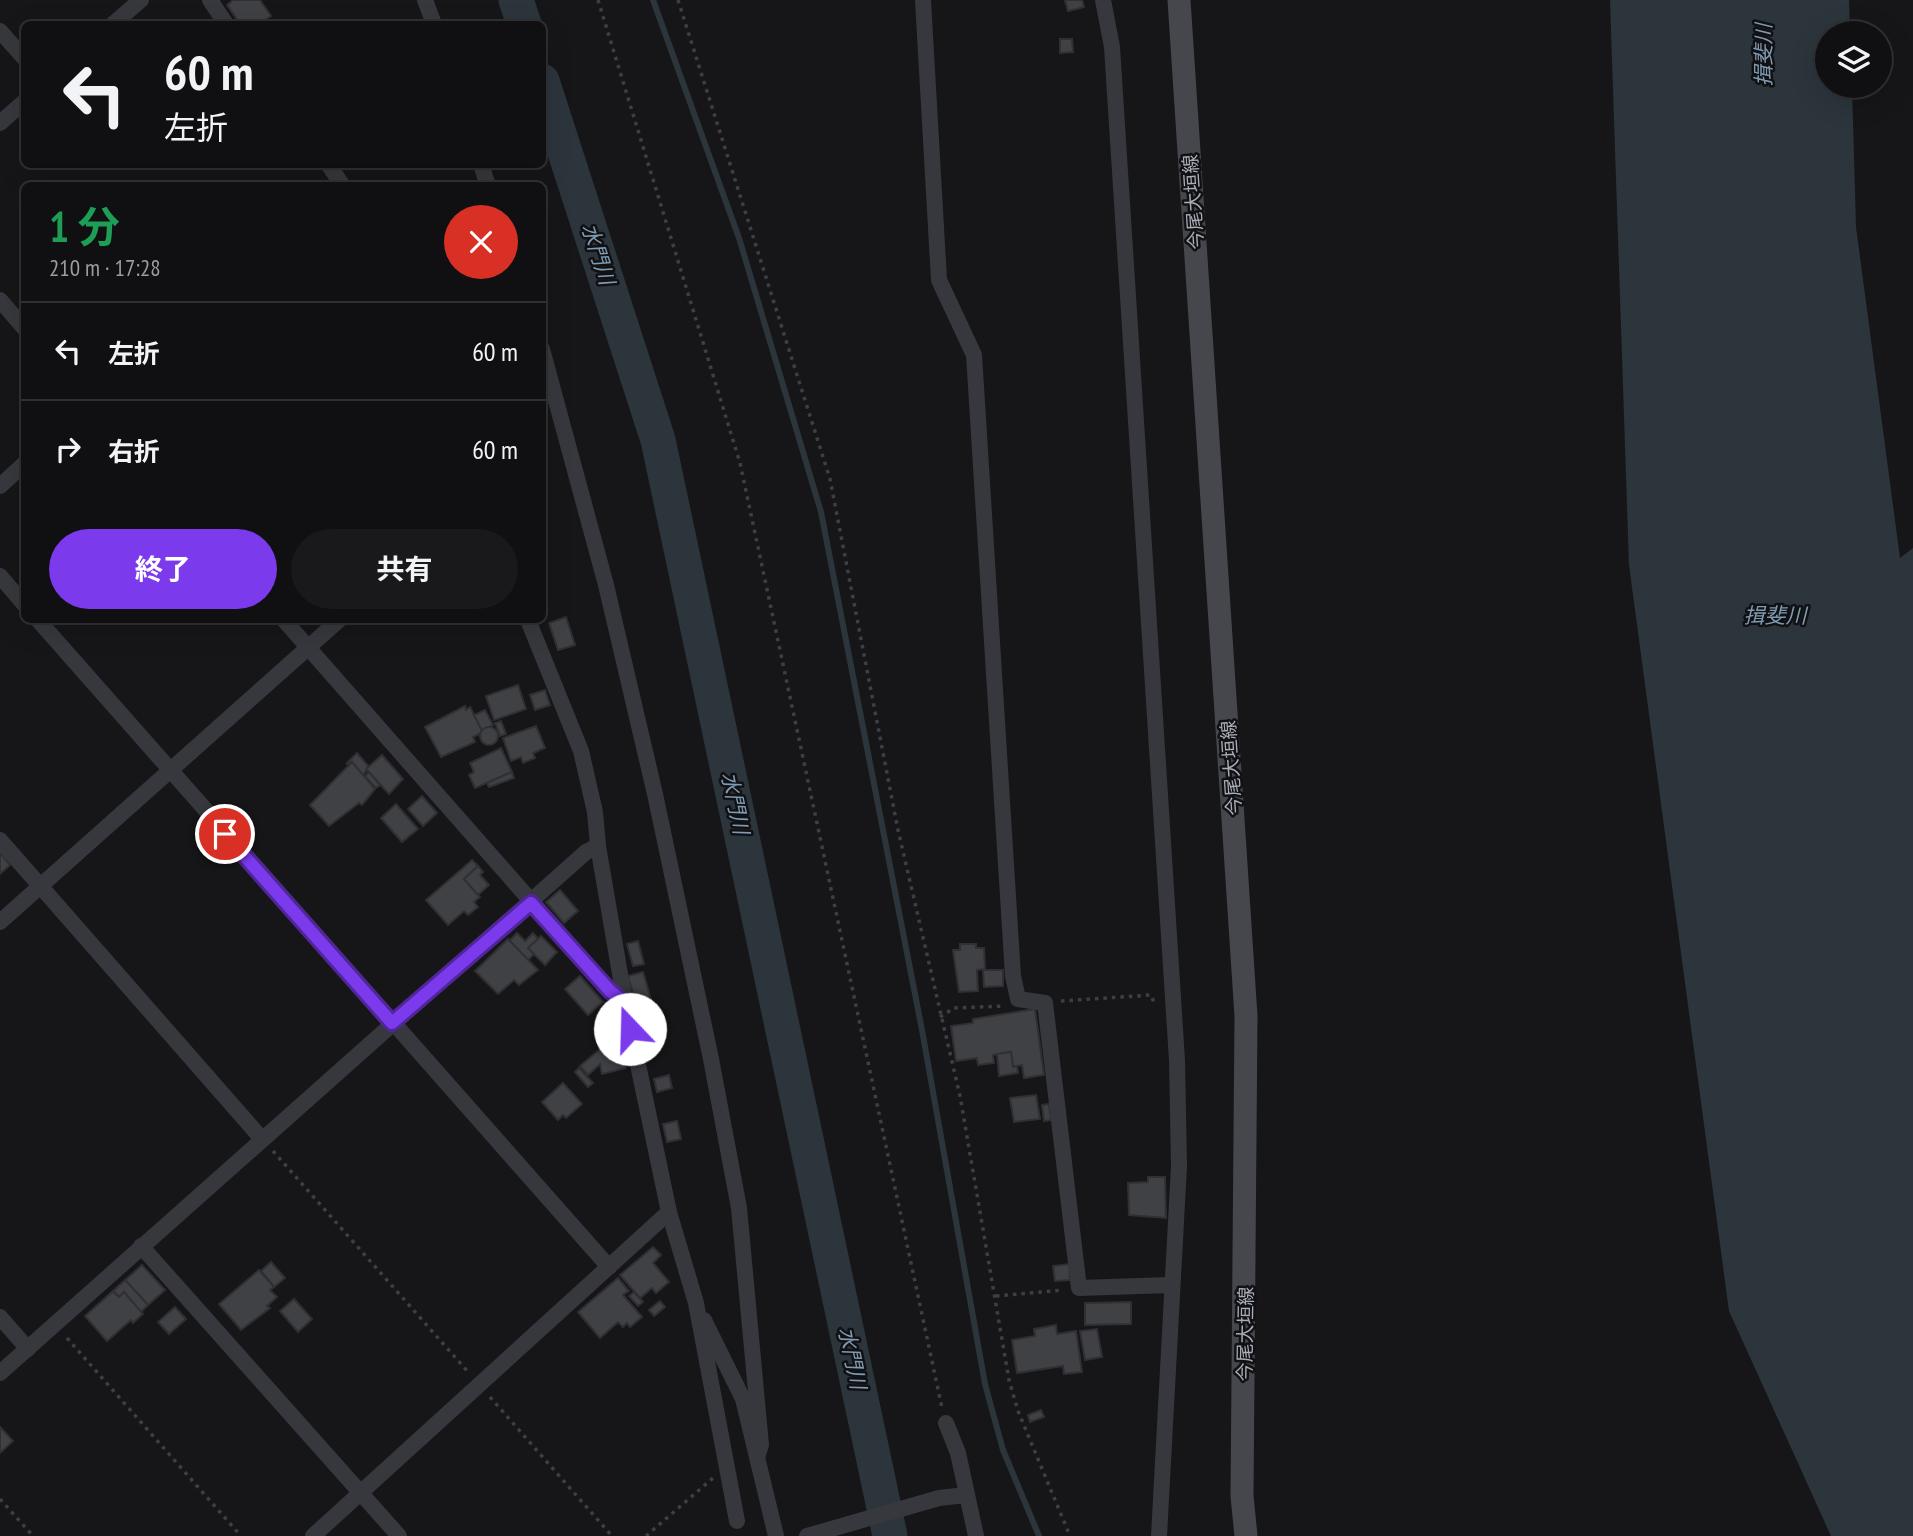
<!DOCTYPE html>
<html lang="ja">
<meta charset="utf-8">
<style>
body{margin:0;font-family:"PT Sans Narrow","Noto Sans JP",sans-serif;background:#19191b;color:#f1f3f6;height:100vh;display:flex;flex-direction:column;font-size:26px;white-space:nowrap}
*{box-sizing:border-box;margin:0}
p{font-size:23px;color:#9c9d9f}
.icon{flex:none;width:38px;height:38px;fill:none;stroke:currentColor;stroke-width:2;stroke-linecap:round;stroke-linejoin:round}
.map{position:relative;flex:1;overflow:hidden}
.side{position:absolute;left:21px;top:182px;width:525px;height:441px;display:flex;flex-direction:column;background:#101012;border-radius:10px;box-shadow:0 7px 28px #0002,0 0 0 2px #303032}
.side>*{flex:none}
.hud{position:absolute;left:21px;top:21px;width:525px;height:147px;border-radius:10px;box-shadow:0 7px 28px #0002,0 0 0 2px #303032;background:#101012;color:#f1f3f6;overflow:hidden}
.fabs{position:absolute;left:1815px;top:21px;display:grid;gap:14px}
.fabs a{display:grid;place-items:center;width:77px;height:77px;border-radius:50%;background:#101012;box-shadow:0 7px 28px #0002,0 0 0 2px #303032;font-size:35px}
.pin{position:absolute;display:grid;place-items:center;width:60px;height:60px;color:#fff;margin:-30px;border:4px solid #fff;border-radius:50%;box-shadow:0 2px 7px #0007}
.me{position:absolute;width:77px;margin:-38px;rotate:339deg;stroke-linejoin:round;filter:drop-shadow(0 0 5px #0008)}
.turn{display:flex;align-items:center;gap:24px;height:147px;padding:0 28px;font-size:32px}
.turn .icon{width:91px;height:91px;stroke-width:2.5}
.turn b{display:block;font-size:49px;line-height:60px}
.round{display:grid;place-items:center;flex:none;width:74px;height:74px;border-radius:37px;background:#19191b}
.headline{display:flex;align-items:center;justify-content:space-between;height:119px;padding:0 28px}
h1{font-size:42px;font-weight:700;line-height:52px;color:#1e9e55}
.cta{display:flex;gap:14px;margin-top:auto;padding:14px 28px}
.cta a{flex:1;height:80px;border-radius:42px;background:#7c3aed;color:#fff;font-size:28px;font-weight:700;line-height:80px;text-align:center}
.cta a+a{background:#19191b;color:#f1f3f6}
ul{padding:0;list-style:none}
li{display:flex;align-items:center;gap:21px;height:98px;padding:0 28px;border-top:2px solid #303032}
li div{flex:1}
li b{display:block;font-size:26px}
li em{font-style:normal}
.map>svg:first-child{display:block}
.water{fill:#2c353c}
.lines{fill:none;stroke-linecap:round;stroke-linejoin:round}
.stream{stroke:#2c353c;stroke-width:6}
.river{stroke:#2c353c;stroke-width:35}
.building{fill:#404145;stroke:#303034;stroke-width:2}
.path{stroke:#3d3f44;stroke-width:3.5;stroke-dasharray:3.5 5;stroke-linecap:butt}
.street{stroke:#37383d;stroke-width:16}
.secondary{stroke:#45474d;stroke-width:23}
.route-casing{stroke:#51269a;stroke-width:18}
.route{stroke:#7c3aed;stroke-width:12}
.labels{text-anchor:middle;stroke-width:5;stroke-linejoin:round;paint-order:stroke}
.street-label{font-size:19px;fill:#a8adb8;stroke:#111113}
.water-label{font-size:21px;font-style:italic;fill:#7f9bb3;stroke:#111113}
</style>
<div class="map">
<svg width="1913" height="1536" viewBox="0 0 1913 1536">
<rect width="100%" height="100%" fill="#161618"/>
<path class="water" d="M1610 0H1849L1850 33H1827V86H1852L1856 227 1900 558 1913 548V1536H1831L1729 1311 1629 565Z"/>
<g class="lines">
<path class="stream" d="M653 0 739 238 821 512 922 1030 985 1384 1003 1450 1039 1536"/>
<g class="river">
<path d="M516 0 524 24"/>
<path d="M542 81 658 440 890 1536"/>
</g>
</g>
<g class="building">
<path d="M233 0H260L271 16 259 24H240L227 5Z"/>
<path d="M1065 0H1082L1084 7 1068 11Z"/>
<path d="M1060 39H1072L1073 52 1060 53Z"/>
<path d="M566 617 575 645 558 650 549 623Z"/>
<path d="M518 685 526 709 494 720 486 696Z"/>
<path d="M545 690 550 705 535 710 530 695Z"/>
<path d="M465 706 466 710 470 707 483 732 473 737 475 742 441 757 425 727Z"/>
<path d="M485 710 493 725 482 731 474 715Z"/>
<path d="M501 721 506 734 500 736 495 723Z"/>
<path d="M536 726 545 748 533 753 535 758 523 763 521 757 511 761 503 738Z"/>
<circle cx="489" cy="736" r="9"/>
<path d="M501 748 512 772 475 788 469 775 474 772 470 763Z"/>
<path d="M357 753 369 767 363 775 352 762 346 764Z"/>
<path d="M382 755 403 779 389 794 366 769Z"/>
<path d="M352 762 375 789 362 805 359 803 329 826 310 805Z"/>
<path d="M369 772 380 785 376 788 365 776Z"/>
<path d="M512 772 514 778 489 787 487 783Z"/>
<path d="M422 796 437 813 423 826 408 809Z"/>
<path d="M396 804 418 829 402 842 381 818Z"/>
<path d="M0 853 10 865 0 874Z"/>
<path d="M472 860 478 866 464 879 480 897 474 902 478 907 468 915 464 911 448 925 426 900Z"/>
<path d="M478 866 483 872 480 875 489 885 478 895 464 879Z"/>
<path d="M560 890 578 911 564 923 546 902Z"/>
<path d="M517 933 525 941 533 933 538 939 528 948 534 954 528 960 509 941Z"/>
<path d="M541 936 557 952 545 965 528 948Z"/>
<path d="M508 939 538 970 519 985 514 980 498 994 475 971Z"/>
<path d="M638 941 644 964 633 966 627 944Z"/>
<path d="M960 944H976V948H984L985 969 977 970 978 991 959 992 953 950H960Z"/>
<path d="M983 970H1003V986L984 987Z"/>
<path d="M643 972 652 1003 637 1007 628 976Z"/>
<path d="M580 976 603 1002 588 1015 565 989Z"/>
<path d="M1035 1009 1044 1075 1024 1078 1022 1065 1013 1067 1011 1052 993 1055 994 1063 978 1065 977 1058 956 1061 951 1026 973 1023V1019Z"/>
<path d="M618 1034 626 1068 602 1074 600 1064 588 1075 580 1066Z"/>
<path d="M1011 1052 1013 1067 1017 1066 1018 1073 999 1076 997 1054Z"/>
<path d="M579 1068 593 1083 588 1087 575 1072Z"/>
<path d="M669 1075 672 1088 657 1092 654 1079Z"/>
<path d="M563 1083 582 1104 566 1118 563 1115 558 1120 542 1102Z"/>
<path d="M1036 1095 1040 1119 1014 1122 1010 1098Z"/>
<path d="M1049 1104 1051 1120 1044 1121 1042 1105Z"/>
<path d="M677 1121 681 1139 667 1142 663 1124Z"/>
<path d="M1148 1177H1165L1166 1218 1129 1215 1128 1183 1148 1182Z"/>
<path d="M653 1247 661 1255 653 1263 669 1282 656 1293 652 1288 640 1298 620 1275Z"/>
<path d="M271 1262 285 1278 274 1287 261 1271Z"/>
<path d="M1069 1264 1070 1280 1055 1281 1053 1266Z"/>
<path d="M142 1265 165 1290 148 1305 125 1280Z"/>
<path d="M259 1270 274 1287 270 1290 277 1297 267 1306 270 1308 241 1330 219 1304Z"/>
<path d="M618 1278 629 1291 623 1295 642 1317 630 1327 627 1323 623 1327 618 1322 600 1338 578 1312Z"/>
<path d="M125 1280 148 1305 141 1312 124 1292 119 1297 113 1291Z"/>
<path d="M113 1291 119 1297 124 1292 143 1314 133 1323 131 1320 107 1341 85 1316Z"/>
<path d="M634 1292 643 1302 638 1306 629 1296Z"/>
<path d="M294 1299 312 1319 298 1332 280 1311Z"/>
<path d="M660 1301 665 1307 654 1316 649 1310Z"/>
<path d="M1131 1302V1324L1085 1325V1303Z"/>
<path d="M175 1307 186 1319 169 1334 158 1322Z"/>
<path d="M1056 1325 1057 1334 1076 1331 1082 1372 1064 1374 1063 1366 1017 1373 1012 1340 1035 1336 1034 1329Z"/>
<path d="M1097 1329 1102 1357 1085 1360 1080 1331Z"/>
<path d="M1041 1410 1044 1417 1030 1422 1028 1415Z"/>
<path d="M0 1427 13 1441 0 1453Z"/>
</g>
<g class="lines">
<g class="path">
<path d="M598 0 740 463 942 1408"/>
<path d="M678 0 830 479 898 830 960 1096 1009 1380 1018 1411 1070 1536"/>
<path d="M1061 1001 1151 995 1155 1005"/>
<path d="M940 1017 954 1008 1005 1006"/>
<path d="M273 1151 469 1373"/>
<path d="M996 1296 1063 1290"/>
<path d="M67 1338 241 1536"/>
<path d="M490 1397 612 1536"/>
<path d="M0 1499 33 1536"/>
<path d="M646 1536 713 1478"/>
</g>
<g class="street">
<path d="M210 0 226 24"/>
<path d="M425 0 434 24"/>
<path d="M923 0 939 280 974 355 1013 976 1018 999 1045 1003 1079 1288 1171 1285"/>
<path d="M1103 0 1112 47 1177 1060 1179 1166 1159 1536"/>
<path d="M113 24 141 0"/>
<path d="M0 31 24 58"/>
<path d="M0 123 24 102"/>
<path d="M328 164 343 186"/>
<path d="M481 164 488 186"/>
<path d="M0 300 24 328"/>
<path d="M542 349 606 585 655 794 711 1059 739 1208 761 1445 757 1457"/>
<path d="M0 486 24 464"/>
<path d="M0 576 24 604"/>
<path d="M38 620 609 1267"/>
<path d="M284 620 610 991 625 1003"/>
<path d="M528 620 581 751 595 812 598 846 625 1003 669 1212 696 1303 737 1521"/>
<path d="M0 840 262 1139"/>
<path d="M0 922 339 620"/>
<path d="M141 1246 399 1536"/>
<path d="M0 1317 28 1349"/>
<path d="M704 1320 743 1399 776 1536"/>
<path d="M0 1373 586 852 598 846"/>
<path d="M946 1423 958 1453 976 1536"/>
<path d="M313 1536 669 1212"/>
<path d="M807 1536 939 1498 966 1495"/>
</g>
<path class="secondary" d="M1179 0 1246 1016 1242 1496 1246 1536"/>
</g>
<g class="lines">
<defs>
<path id="route" d="M225 834 392 1023 531 903 610 991 625 1003 630 1029"/>
</defs>
<use href="#route" class="route-casing"/>
<use href="#route" class="route"/>
</g>
<g class="labels">
<g class="street-label">
<text transform="translate(1193 202) rotate(-94)" y="7">今尾大垣線</text>
<text transform="translate(1231 768) rotate(-94)" y="7">今尾大垣線</text>
<text transform="translate(1245 1334) rotate(-89)" y="7">今尾大垣線</text>
</g>
<g class="water-label">
<text transform="translate(1764 55) rotate(-90)" y="7">揖斐川</text>
<text transform="translate(598 254) rotate(72)" y="7">水門川</text>
<text x="1775" y="623">揖斐川</text>
<text transform="translate(735 803) rotate(78)" y="7">水門川</text>
<text transform="translate(852 1358) rotate(78)" y="7">水門川</text>
</g>
</g>
</svg>
<div class="fabs">
<a><svg class="icon" aria-label="layers" viewBox="0 0 24 24"><path d="M12 4l9 5-9 5-9-5zM3 14l9 5 9-5"/></svg></a>
</div>
<div class="pin" style="left:225px;top:834px;background:#d93025"><svg class="icon" aria-label="arrive" viewBox="0 0 24 24"><path d="M6 21V4h12l-3 4 3 4H6"/></svg></div>
<svg class="me" style="left:630px;top:1029px" viewBox="-20 -20 40 40"><circle r="19" fill="#fff"/><path d="M0-13L10 11 0 6-10 11z" fill="#7c3aed"/></svg>
<div class="hud">
<div class="turn"><svg class="icon" aria-label="left" viewBox="0 0 24 24"><path d="M17 20v-9H6M10 6l-5 5 5 5"/></svg><div><b>60 m</b>左折</div></div>
</div>
<section class="side">
<div class="headline"><div><h1>1 分</h1><p>210 m · 17:28</p></div><a class="round" style="background:#d93025;color:#fff"><svg class="icon" aria-label="close" viewBox="0 0 24 24"><path d="M6 6l12 12M18 6L6 18"/></svg></a></div>
<ul>
<li><svg class="icon" aria-label="left" viewBox="0 0 24 24"><path d="M17 20v-9H6M10 6l-5 5 5 5"/></svg><div><b>左折</b></div><em>60 m</em></li>
<li><svg class="icon" aria-label="right" viewBox="0 0 24 24"><path d="M7 20v-9h11M14 6l5 5-5 5"/></svg><div><b>右折</b></div><em>60 m</em></li>
</ul>
<div class="cta"><a>終了</a><a>共有</a></div>
</section>
</div>
